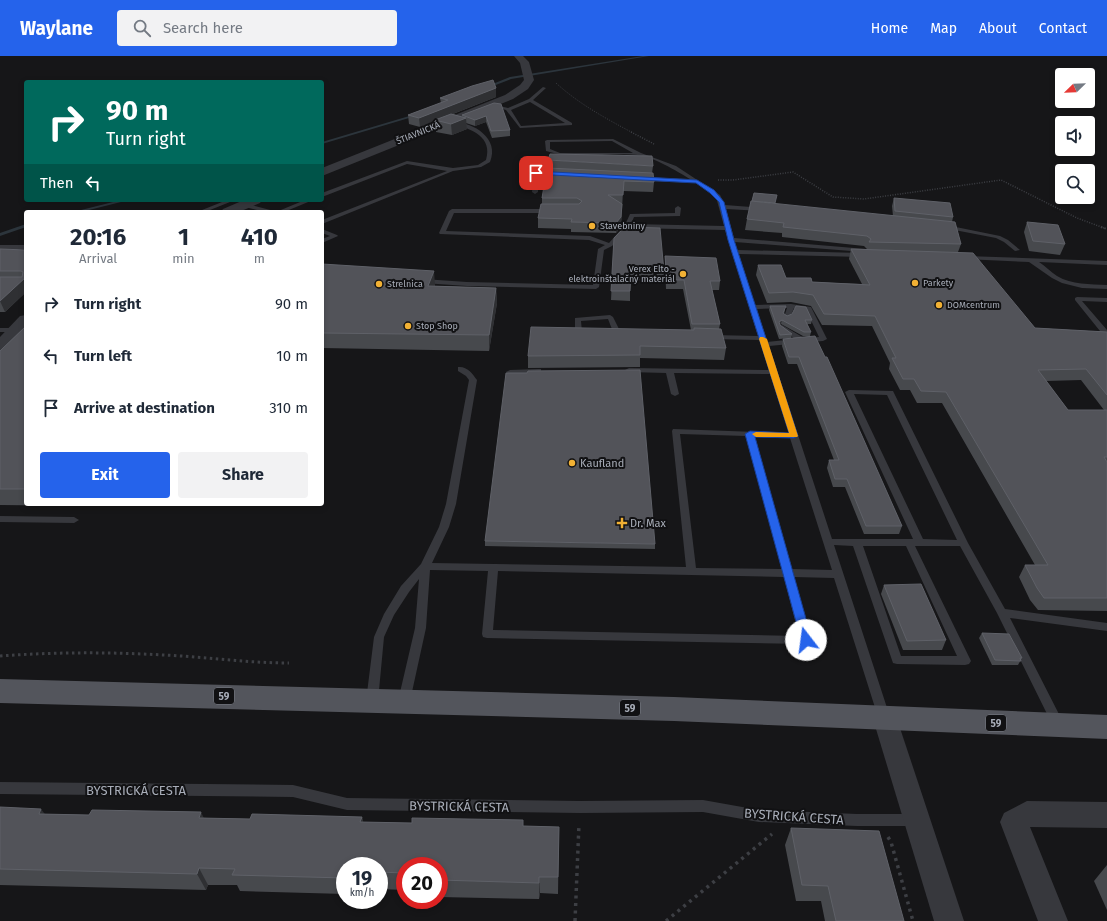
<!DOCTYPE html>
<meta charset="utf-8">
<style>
body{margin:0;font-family:"Fira Sans",sans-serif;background:#f2f2f3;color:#1f2937;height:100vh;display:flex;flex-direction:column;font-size:15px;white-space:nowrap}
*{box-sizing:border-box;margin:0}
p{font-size:13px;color:#747a83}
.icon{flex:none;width:22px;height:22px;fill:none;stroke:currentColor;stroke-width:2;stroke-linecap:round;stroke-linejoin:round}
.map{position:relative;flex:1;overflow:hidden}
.side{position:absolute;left:24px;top:154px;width:300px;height:296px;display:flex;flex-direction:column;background:#fff;border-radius:4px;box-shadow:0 2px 6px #0003}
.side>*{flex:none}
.top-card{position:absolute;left:24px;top:24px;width:300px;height:122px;border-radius:4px;box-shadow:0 2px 6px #0003;background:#00695c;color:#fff;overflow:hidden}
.needle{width:26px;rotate:247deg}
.controls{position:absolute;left:1055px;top:12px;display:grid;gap:8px}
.controls a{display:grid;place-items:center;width:40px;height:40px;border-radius:4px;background:#fff;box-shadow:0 2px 6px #0003;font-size:20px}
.speed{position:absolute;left:336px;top:801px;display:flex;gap:8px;font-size:20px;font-weight:700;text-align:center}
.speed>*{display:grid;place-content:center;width:52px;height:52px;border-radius:50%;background:#fff;box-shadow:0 2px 6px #0003;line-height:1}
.speed small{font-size:10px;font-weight:400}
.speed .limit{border:6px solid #d22;background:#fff;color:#111}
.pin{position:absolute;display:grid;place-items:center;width:34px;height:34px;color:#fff;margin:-17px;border-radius:8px;box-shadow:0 2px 6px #0006}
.me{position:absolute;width:44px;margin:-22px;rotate:345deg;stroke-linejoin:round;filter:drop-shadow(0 0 3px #0008)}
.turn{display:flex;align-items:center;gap:14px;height:84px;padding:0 16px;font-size:18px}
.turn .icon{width:52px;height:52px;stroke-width:2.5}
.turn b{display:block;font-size:28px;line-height:34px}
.then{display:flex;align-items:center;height:38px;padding:0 16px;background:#0003;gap:8px;font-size:15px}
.eta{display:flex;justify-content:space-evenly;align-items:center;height:68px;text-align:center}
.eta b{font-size:24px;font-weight:700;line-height:28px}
.cta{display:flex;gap:8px;margin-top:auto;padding:8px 16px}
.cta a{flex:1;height:46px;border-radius:4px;background:#2563eb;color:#fff;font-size:16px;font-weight:700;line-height:46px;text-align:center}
.cta a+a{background:#f2f2f3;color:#1f2937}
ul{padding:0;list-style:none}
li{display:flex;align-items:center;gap:12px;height:52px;padding:0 16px}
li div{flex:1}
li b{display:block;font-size:15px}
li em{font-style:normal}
header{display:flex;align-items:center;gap:24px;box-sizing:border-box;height:56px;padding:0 20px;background:#2563eb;color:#fff}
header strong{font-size:19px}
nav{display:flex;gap:22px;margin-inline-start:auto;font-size:14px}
.search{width:280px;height:36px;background:#f2f2f3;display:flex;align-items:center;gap:10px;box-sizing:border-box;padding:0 14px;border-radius:4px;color:#747a83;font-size:15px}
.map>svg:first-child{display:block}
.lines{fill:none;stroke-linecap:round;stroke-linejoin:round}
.stream{fill:#2c353c;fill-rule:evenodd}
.path-far4{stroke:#3d3f44;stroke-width:1;stroke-dasharray:1 1.5;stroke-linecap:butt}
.path-far3{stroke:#3d3f44;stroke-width:1.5;stroke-dasharray:1 1.5;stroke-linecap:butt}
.path-far2{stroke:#3d3f44;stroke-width:2;stroke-dasharray:1.5 2;stroke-linecap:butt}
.path-far1{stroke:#3d3f44;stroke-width:3;stroke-dasharray:2.5 3.5;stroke-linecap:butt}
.path{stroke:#3d3f44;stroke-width:3.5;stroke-dasharray:3 4.5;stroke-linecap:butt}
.service{fill:#37383d;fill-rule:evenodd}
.minor{fill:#37383d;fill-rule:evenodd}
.tertiary{fill:#37383d;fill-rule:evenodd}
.primary{fill:#53555c;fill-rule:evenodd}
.wall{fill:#47494d;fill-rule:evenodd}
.shaded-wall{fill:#2f3033}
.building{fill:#525359;stroke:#5f6168}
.route{fill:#2563eb;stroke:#184099}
.slow{fill:#f59e0b}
.poi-dot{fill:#f2b134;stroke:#111113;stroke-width:1.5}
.labels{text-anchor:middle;stroke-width:4;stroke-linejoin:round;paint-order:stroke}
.far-street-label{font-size:9px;fill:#a8adb8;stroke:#111113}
.far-poi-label{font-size:9px;fill:#a8adb8;stroke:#111113;text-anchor:start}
.shield{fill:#111113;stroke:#7b7e86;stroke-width:1}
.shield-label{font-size:10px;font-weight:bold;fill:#a8adb8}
.poi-label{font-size:11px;fill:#a8adb8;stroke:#111113;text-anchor:start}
.near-street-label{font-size:13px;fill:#a8adb8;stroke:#111113}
</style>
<header>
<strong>Waylane</strong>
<div class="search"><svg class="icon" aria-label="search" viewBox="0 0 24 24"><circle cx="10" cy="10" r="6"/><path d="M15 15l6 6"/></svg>Search here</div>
<nav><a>Home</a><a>Map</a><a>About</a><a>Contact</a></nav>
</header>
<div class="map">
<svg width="1107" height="865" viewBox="0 0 1107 865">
<rect width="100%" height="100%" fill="#161618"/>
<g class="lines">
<g class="stream">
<path d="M643 0H649L511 23 488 32 485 31 510 21Z"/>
<path d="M416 58 419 59 322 88V86Z"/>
<path d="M121 144H129L81 156H73Z"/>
<path d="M26 168V171L0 180V177Z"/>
</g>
<path class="path-far4" d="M556 27C579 48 605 62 633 77"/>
<g class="path-far3">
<path d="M631 76 654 88"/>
<path d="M718 124H733L793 116 833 141 864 143 1001 124 1077 162 1104 172"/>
</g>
<path class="path-far2" d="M1101 171 1107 173"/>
<path class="path-far1" d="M0 600C55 596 109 596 164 599 206 601 247 607 289 607"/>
<g class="path">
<path d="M888 781 891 786 913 865"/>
<path d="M575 865 579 768"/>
<path d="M666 865 772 778"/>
</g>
<g class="service">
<path d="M543 31 546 32 533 44 572 67V69L520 72 506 54 489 49 491 48 508 52 529 43ZM530 46 565 67 521 70 511 54Z"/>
<path d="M453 66C474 66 500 83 490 106L481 111 453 115 322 168V164L447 115 407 108 322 141V137L407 105 453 112 478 109 486 104C493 81 472 73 453 68Z"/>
<path d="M613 83 641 97 676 110 720 139 725 149 764 152V154L762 155 726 153 734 182 866 193 867 194 864 196 735 186 737 194 862 197 865 199 862 201 739 198 755 249 791 248 811 251 827 283 823 285 769 290 832 483H913L845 336 849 334 893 335 968 487 1005 553 1107 567V575L1010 562 1064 668 1062 672 1058 673 1054 672 997 557 960 490H915L971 605 969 608 965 609 897 608 893 607 853 490 834 489 890 661 888 665 884 666 880 665 878 661 834 522 794 521 811 584 810 587 806 588 487 582 483 581 482 578 488 515 430 514 426 572 410 645 408 648 404 650 400 648 398 645 415 572 419 523 409 536 394 559 384 581 378 645 376 648 372 650 368 648 366 645 374 581 384 558 401 530 421 508 439 471 446 448 469 324 466 320 458 315V311C467 310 472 317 477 324L456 448 449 471 432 507 686 511 672 375 673 373 789 377 770 318 674 317 679 338 675 340 671 338 666 317 629 316 625 314 629 312 769 314 760 284 712 283 708 281 712 279 758 280 725 174 630 172 612 190 604 194 599 231 596 233 467 230 423 227 420 225 423 223 467 226 593 229 598 193 605 189 589 184 440 178 439 177 449 155 452 153H551L554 155 551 157H454L446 175 590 180 609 187 625 169 630 158 675 157V152L678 150 681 152 680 160 634 161 631 168 724 170 716 141 696 127 643 125 640 123 643 121 690 123C677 115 653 101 638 99 607 96 576 105 546 95L545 85 547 84ZM612 85 633 97H560L550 93V86ZM787 252 784 261 787 263 790 261 794 252 806 254 819 281 804 282 782 269 780 270V272L795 283 767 286 757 253ZM854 338 887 339 957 484 923 483ZM680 378 746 380 782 513 696 512ZM755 381 790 382 832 514 792 513ZM863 490H906L957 600H901ZM498 515 784 521 799 580 493 574Z"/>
<path d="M534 116H558L561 118 558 120 538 119V136L535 138 532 136Z"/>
<path d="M227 144H235L205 156H197Z"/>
<path d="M305 144H313L284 156H276Z"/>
<path d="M243 147 274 155 275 156H265L241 150V148Z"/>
<path d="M946 169 1000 180 1008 184 1020 194 1015 195 1004 186 996 182 944 172V170Z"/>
<path d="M322 173 337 179 338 180 322 187V183L330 180 322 177Z"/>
<rect x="0" y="189" width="26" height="4"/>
<path d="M966 200 1107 205V209L1039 206C1045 210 1051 216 1057 220 1072 229 1090 228 1107 229V233L1082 232 1062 227 1052 222 1029 206 964 203 963 202Z"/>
<path d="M1077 241 1107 242V246L1082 245 1107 274V280H1104L1075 244V242Z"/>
<path d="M610 259 613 261 622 279 621 281H615L608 263 581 265 582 276 589 278C586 281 578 281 575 278V262Z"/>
<path d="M0 272H15L19 274 15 276H0Z"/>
<path d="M538 313H541V317L510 318 506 316 510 314Z"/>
<path d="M0 460 74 461 79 464 74 467 0 466Z"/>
<path d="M0 726 293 729 347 742 580 745 703 744 759 754 857 758H914L919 760 921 764 919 768 914 770H857L759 766 703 756 580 757 347 754 293 741 0 738Z"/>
</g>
<g class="minor">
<path d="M885 652 894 656 897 663 964 865H934L873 663 876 656Z"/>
<path d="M1027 745 1107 746V772L1030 771 1068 865H1038L1000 766 1004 757Z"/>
</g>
<g class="tertiary">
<path d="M514 0H523L529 6 534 24 528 33 513 43 322 120V112L505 39 520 29 524 24 520 7Z"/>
<path d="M244 144H262L260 147 239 156H221L223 153Z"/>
<path d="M26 259V274L6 295 0 296V281L20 260Z"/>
</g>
<path class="primary" d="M0 623 674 641 1107 659V683L674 665 0 647Z"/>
</g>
<g class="wall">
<path d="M496 32V41L453 58 462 61V59L494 47 510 74V80L492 82 486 66 475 70 466 67 467 73 452 79 436 76V65L420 71 409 68 408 59 441 47 440 42Z"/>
<path d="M548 104 653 110 652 117 654 126 653 136 623 135 621 171 616 177 571 176V173L538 172V162L542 148V142L548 112Z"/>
<path d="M894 142 953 161 952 166 961 188 958 196 1035 272 1107 276V555L1038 554 1030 544 1019 521 1025 509H1035L942 347H917L910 334H900L889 313 890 307 872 270 822 269 811 250 791 246 767 247 756 219 758 209 786 222 812 226 862 228 849 203 851 193H867L864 190 782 181V177L745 174 747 163 776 148 893 160 892 150ZM1081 324 1104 354H1068L1046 325Z"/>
<path d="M1027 166 1065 188 1060 199 1029 195 1024 176Z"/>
<path d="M614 182 664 216 663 225 630 224V245L611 244Z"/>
<path d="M0 193 26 194V236L5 256H0Z"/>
<path d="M665 200 720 225 719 234H712L720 268 719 273 726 292 724 304 640 302V311L528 312V300L691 274 683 233H666L665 209Z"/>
<path d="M322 208 435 229V230L496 232 497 247 489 295 322 292Z"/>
<path d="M770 250 785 254 784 258 787 260 812 264 811 268H807L811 276 810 280H803L781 268 780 269 792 278 791 282 779 283 769 254Z"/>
<path d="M26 270V448H92L91 450 0 449V295Z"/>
<path d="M815 280 902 470 899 478H864L845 431H833L827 412 829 404H834L797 308H788L782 290 783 283Z"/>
<path d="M485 485 655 488V493L485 490Z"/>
<path d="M884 529 946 584 942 594H903L881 538Z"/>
<path d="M982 577 1022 602 1018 609H992L979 582Z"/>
<path d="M0 751 45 758 250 763 362 761 363 766 559 771 558 838 540 837 539 843 439 841V810H405V834L379 833V810H345V838L240 835 237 829H208L206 834 0 829Z"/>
<path d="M791 772 904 865H825L821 845H796L785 789Z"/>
<path d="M1107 809V854L1094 825Z"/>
</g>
<g class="shaded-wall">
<path d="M496 32V41L437 64H435L436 65 420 71 419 62Z"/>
<path d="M486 60V66L475 70V64Z"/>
<path d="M466 62 467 73 452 79 451 68Z"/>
<path d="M622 148 621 171 616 177V167Z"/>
<path d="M434 215 435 229 429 245 428 230Z"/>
<path d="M26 221V236L5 256 0 245Z"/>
<path d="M496 232 497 247 489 295V279Z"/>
<path d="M782 264 781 268 778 270 779 266Z"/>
<path d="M41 753 53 769 39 758Z"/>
<path d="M201 756 209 773 199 762Z"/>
<path d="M362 761 366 777 360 766Z"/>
<path d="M199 812 208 829 206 834 197 818Z"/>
<path d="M539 821 540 837 539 843Z"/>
</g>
<g class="building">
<path d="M493 24 496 32 419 62 408 59 448 44 440 42 472 30Z"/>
<path d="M494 47 501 48 510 74 491 75 486 60 475 64 462 59Z"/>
<path d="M451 58 466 62 451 68 435 64Z"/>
<path d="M550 98 652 100 653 110 548 104Z"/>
<path d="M547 112 653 117 654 126 624 125 623 139H608L622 148 621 161 616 167 571 166 572 163 538 162 541 148H579L582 145 577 142H542Z"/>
<path d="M754 137 777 139 775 147 752 145Z"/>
<path d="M894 142 950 147 953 161 895 155Z"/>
<path d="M751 145 955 166 961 188 869 186 871 183 867 180 783 171 784 167 747 163Z"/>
<path d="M1027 166 1058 169 1065 188 1033 185Z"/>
<path d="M625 171 660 172 664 216 631 215 630 235H611L614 182Z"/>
<path d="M0 193 26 194V221L0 245V221H22L23 216 21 215H0Z"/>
<path d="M851 193 973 197 1035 272 1107 276V339L1086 313 1038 314 1068 354H1107V401H1104L1107 406V542H1044L1037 532 1025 509H1048L946 336 921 335 914 323H903L892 302H896L875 260 824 258 813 239 793 236 769 237 758 209H781L786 222H811L812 226 870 229Z"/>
<path d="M665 200 716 202 720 225H710L720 268H692L684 224H667Z"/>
<path d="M322 208 434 215 428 230 496 232 489 279 322 277Z"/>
<path d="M770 250H786L783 257 787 260 792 258 796 250 806 251 812 264H805L811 276H804L782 264 779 266 780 269 792 278 780 279Z"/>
<path d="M26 270V433H0V295Z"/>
<path d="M531 271 694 274V272L721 273 726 292 640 290V299L528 300Z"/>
<path d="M815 280 825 301H827L902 470H866L847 423H835L829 404H839L799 301H789L783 283Z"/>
<path d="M640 314 655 488 485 485 506 317H527L528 315Z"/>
<path d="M921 528 946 584 907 585 884 529Z"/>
<path d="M982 577 1009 578 1022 602H1020L1021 605 995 604Z"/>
<path d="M0 751 41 753 39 758 89 759 92 754 201 756 199 762 250 763 252 758 362 761 360 766 412 767V762L523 764V770L559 771 558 821H539V827L439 824V810H405V823H403L404 817 379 816V810H345V822L232 819 235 813 199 812 197 818 0 813Z"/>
<path d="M791 772 879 775 904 865H836L828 830 802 829Z"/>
</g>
<path class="route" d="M536 115 697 124 714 134 724 146 734 184 798 380 794 382 755 381 812 584 810 587 806 589 802 587 801 584 745 378 750 375 789 377 728 184 719 146 710 137 696 127 534 118V116Z"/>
<path class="slow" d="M760 281H763L767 283 798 380 797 381H756L752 378 756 376 789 377 759 283Z"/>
<g class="poi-dot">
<circle cx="592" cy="170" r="4"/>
<circle cx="683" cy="218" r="4"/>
<circle cx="915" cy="227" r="4"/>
<circle cx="379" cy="228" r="4"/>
<circle cx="939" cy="249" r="4"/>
<circle cx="408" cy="270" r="4"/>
<circle cx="572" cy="407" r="4"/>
<path d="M620 461h4v4h4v4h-4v4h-4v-4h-4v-4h4z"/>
</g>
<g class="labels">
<g class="far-street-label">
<text transform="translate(418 77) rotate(-22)" y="3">ŠTIAVNICKÁ</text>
</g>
<g class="far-poi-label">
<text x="600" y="173">Stavebniny</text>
<text x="675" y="216" text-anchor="end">Verex Elto -<tspan x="675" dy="10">elektroinštalačný materiál</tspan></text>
<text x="923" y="230">Parkety</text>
<text x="387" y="231">Strelnica</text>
<text x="947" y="252">DOMcentrum</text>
<text x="416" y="273">Stop Shop</text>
</g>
<g class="shield">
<rect x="214" y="632" width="20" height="16" rx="3"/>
<rect x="620" y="644" width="20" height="16" rx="3"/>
<rect x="986" y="659" width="20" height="16" rx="3"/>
</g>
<g class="shield-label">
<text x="224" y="644">59</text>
<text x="630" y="656">59</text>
<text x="996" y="671">59</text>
</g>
<g class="poi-label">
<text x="580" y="411">Kaufland</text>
<text x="630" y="471">Dr. Max</text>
</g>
<g class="near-street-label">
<text x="136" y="739">BYSTRICKÁ CESTA</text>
<text transform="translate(459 750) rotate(1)" y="5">BYSTRICKÁ CESTA</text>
<text transform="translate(794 760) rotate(4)" y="5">BYSTRICKÁ CESTA</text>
</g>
</g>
</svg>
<div class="controls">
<a><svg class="needle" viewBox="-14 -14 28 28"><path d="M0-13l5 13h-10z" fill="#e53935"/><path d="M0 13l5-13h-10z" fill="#747a83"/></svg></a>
<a><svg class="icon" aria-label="sound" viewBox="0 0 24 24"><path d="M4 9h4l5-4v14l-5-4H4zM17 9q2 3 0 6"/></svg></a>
<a><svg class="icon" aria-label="search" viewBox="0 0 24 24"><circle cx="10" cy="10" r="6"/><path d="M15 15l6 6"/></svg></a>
</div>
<div class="speed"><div>19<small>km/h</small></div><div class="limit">20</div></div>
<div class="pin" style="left:536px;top:117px;background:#d93025"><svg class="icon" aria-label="arrive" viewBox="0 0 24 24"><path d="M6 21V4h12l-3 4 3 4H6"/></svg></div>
<svg class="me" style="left:806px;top:584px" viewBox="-20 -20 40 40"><circle r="19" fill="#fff"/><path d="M0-13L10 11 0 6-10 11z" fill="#2563eb"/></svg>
<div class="top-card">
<div class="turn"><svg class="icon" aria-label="right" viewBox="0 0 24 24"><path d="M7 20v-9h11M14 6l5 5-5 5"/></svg><div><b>90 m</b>Turn right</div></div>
<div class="then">Then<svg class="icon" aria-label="left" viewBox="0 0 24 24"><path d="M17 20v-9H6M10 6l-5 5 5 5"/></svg></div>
</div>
<section class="side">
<div class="eta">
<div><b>20:16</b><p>Arrival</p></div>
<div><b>1</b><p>min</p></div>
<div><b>410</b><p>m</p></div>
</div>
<ul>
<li><svg class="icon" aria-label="right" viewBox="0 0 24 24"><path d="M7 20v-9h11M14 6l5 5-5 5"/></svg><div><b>Turn right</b></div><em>90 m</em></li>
<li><svg class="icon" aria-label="left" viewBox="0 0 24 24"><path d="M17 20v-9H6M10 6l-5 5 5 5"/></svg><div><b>Turn left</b></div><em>10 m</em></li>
<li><svg class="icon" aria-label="arrive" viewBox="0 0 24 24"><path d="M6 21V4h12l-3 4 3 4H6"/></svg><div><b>Arrive at destination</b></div><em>310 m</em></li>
</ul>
<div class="cta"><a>Exit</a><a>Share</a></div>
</section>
</div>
